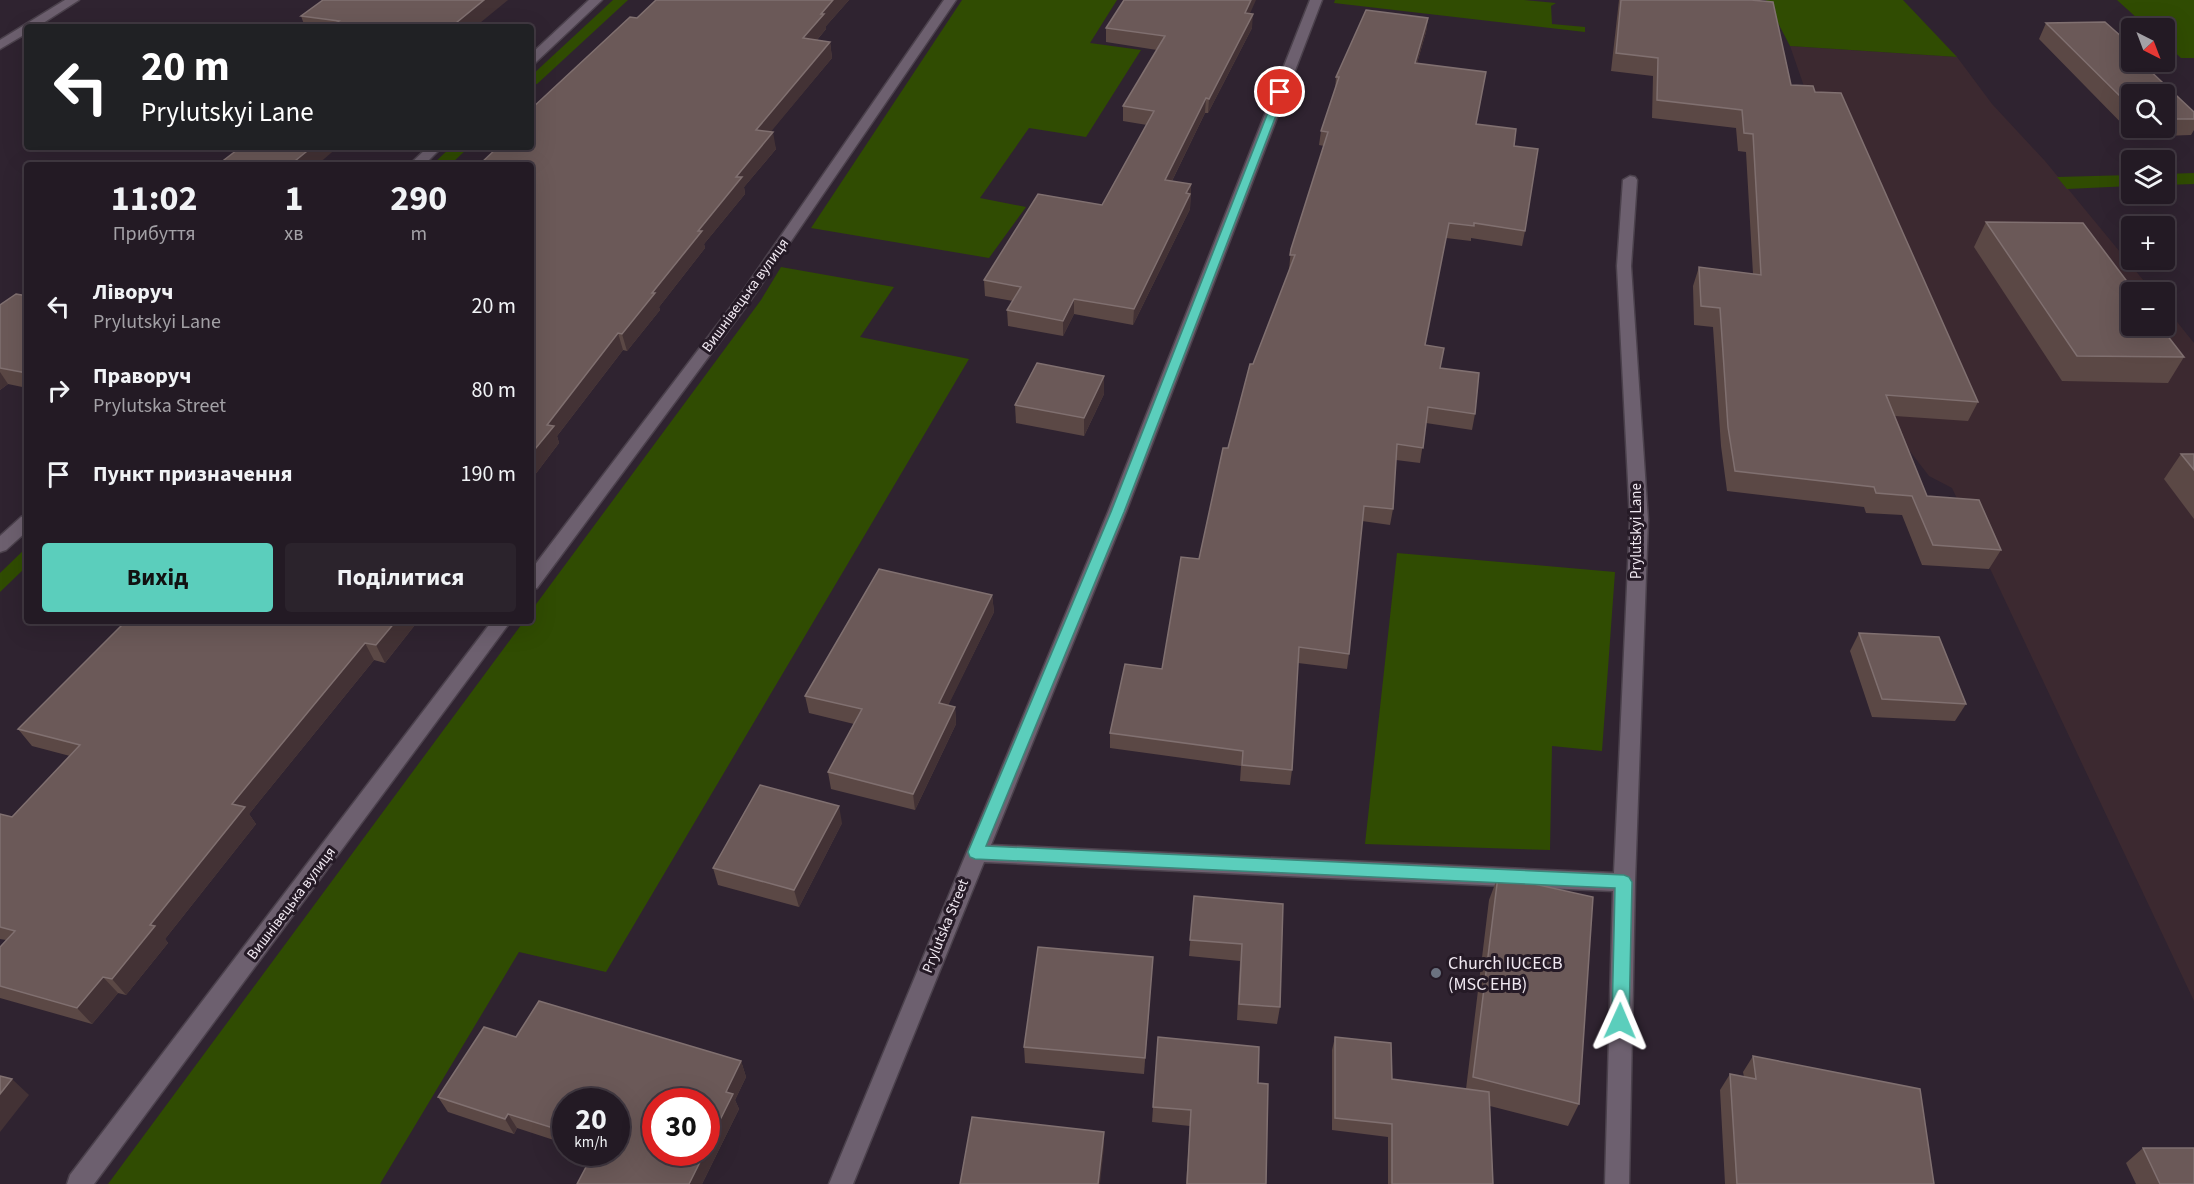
<!DOCTYPE html>
<html lang="uk">
<meta charset="utf-8">
<style>
body{margin:0;font-family:"Source Sans 3",sans-serif;background:#2b232c;color:#f1f3f6;height:100vh;display:flex;flex-direction:column;font-size:22px;white-space:nowrap}
*{box-sizing:border-box;margin:0}
p{font-size:20px;color:#a3a1a6}
.icon{flex:none;width:33px;height:33px;fill:none;stroke:currentColor;stroke-width:2;stroke-linecap:round;stroke-linejoin:round}
.map{position:relative;flex:1;overflow:hidden}
.sheet{position:absolute;left:24px;top:162px;width:510px;height:462px;display:flex;flex-direction:column;background:#231a24;border-radius:6px;box-shadow:0 6px 24px #0002,0 0 0 2px #403841}
.sheet>*{flex:none}
.banner{position:absolute;left:24px;top:24px;width:510px;height:126px;border-radius:6px;box-shadow:0 6px 24px #0002,0 0 0 2px #403841;background:#202124;color:#fff;overflow:hidden}
.needle{width:39px;rotate:138deg}
.tools{position:absolute;left:2121px;top:18px;display:grid;gap:12px}
.tools a{display:grid;place-items:center;width:54px;height:54px;border-radius:6px;background:#231a24;box-shadow:0 6px 24px #0002,0 0 0 2px #403841;font-size:30px}
.speed{position:absolute;left:552px;top:1088px;display:flex;gap:12px;font-size:30px;font-weight:700;text-align:center}
.speed>*{display:grid;place-content:center;width:78px;height:78px;border-radius:50%;background:#231a24;box-shadow:0 6px 24px #0002,0 0 0 2px #403841;line-height:1}
.speed small{font-size:15px;font-weight:400}
.speed .limit{border:9px solid #d22;background:#fff;color:#111}
.pin{position:absolute;display:grid;place-items:center;width:51px;height:51px;color:#fff;margin:-26px;border:3px solid #fff;border-radius:50%;box-shadow:0 2px 6px #0007}
.me{position:absolute;width:66px;margin:-33px;rotate:1deg;stroke-linejoin:round;filter:drop-shadow(0 0 4px #0008)}
.turn{display:flex;align-items:center;gap:21px;height:126px;padding:0 18px;font-size:27px}
.turn .icon{width:78px;height:78px;stroke-width:2.5}
.turn b{display:block;font-size:42px;line-height:51px}
.eta{display:flex;justify-content:space-evenly;align-items:center;height:102px;text-align:center}
.eta b{font-size:36px;font-weight:700;line-height:42px}
.button{display:flex;gap:12px;margin-top:auto;padding:12px 18px}
.button a{flex:1;height:69px;border-radius:6px;background:#5bcebc;color:#111;font-size:24px;font-weight:700;line-height:69px;text-align:center}
.button a+a{background:#2b232c;color:#f1f3f6}
ul{padding:0;list-style:none}
li{display:flex;align-items:center;gap:18px;height:84px;padding:0 18px}
li div{flex:1}
li b{display:block;font-size:22px}
li em{font-style:normal}
.map>svg:first-child{display:block}
.industrial{fill:#3c2930}
.green{fill:#304c02}
.lines{fill:none;stroke-linecap:round;stroke-linejoin:round}
.minor-casing{stroke:#4b414c;stroke-width:3}
.minor{fill:#6d606f;fill-rule:evenodd}
.wall{fill:#5b4845;fill-rule:evenodd}
.shaded-wall{fill:#433235}
.building{fill:#6b5958;stroke:#807070;stroke-width:1.5}
.route{fill:#5bcebc;stroke:#3b867a;stroke-width:1.5}
.worship-dot{fill:#6b7280;stroke:#251a26;stroke-width:2}
.labels{text-anchor:middle;stroke-width:6;stroke-linejoin:round;paint-order:stroke}
.street-label{font-size:15px;fill:#f1e9f2;stroke:#251a26}
.near-poi-label{font-size:18px;fill:#f1e9f2;stroke:#251a26;text-anchor:start}
</style>
<div class="map">
<svg width="2194" height="1184" viewBox="0 0 2194 1184">
<rect width="100%" height="100%" fill="#2f2330"/>
<path class="industrial" d="M1790 46 1957 57 1992 104 2045 161 2153 292H2132V326H2164L2165 307 2194 343V1001L1952 488 1929 476 1882 415 1806 92Z"/>
<g class="green">
<path d="M613 0H628L537 84 531 83V76Z"/>
<path d="M962 0H1117L1090 43 1141 50 1086 137 1029 128 980 198 1026 207 989 258 811 228Z"/>
<path d="M1335 0H1524L1556 3 1551 6 1552 24 1585 27V32L1334 3Z"/>
<path d="M1766 0H1903L1957 57 1790 46Z"/>
<path d="M2117 0H2194V58H2181L2165 43 2164 28H2148Z"/>
<path d="M451 147H469L450 165H432Z"/>
<path d="M2194 173V184L2165 185V174Z"/>
<path d="M2131 175V186L2067 189 2057 177Z"/>
<path d="M781 267 894 287 860 337 969 359 606 972 519 952 380 1184H108L524 621H531V611L761 300Z"/>
<path d="M27 547V566L0 592V573Z"/>
<path d="M1397 553 1615 572 1602 751 1552 746 1550 850 1365 844Z"/>
</g>
<g class="lines">
<defs>
<g id="minor">
<path d="M65 0H79L37 27H27V33L0 49V40Z"/>
<path d="M589 0H602L535 63 531 64V54Z"/>
<path d="M944 0H956L750 301 537 588 531 589V570L740 295Z"/>
<path d="M1310 0H1322L1126 512 991 845 1614 873 1630 520 1617 266 1623 180 1630 176 1635 177 1637 180 1631 266 1648 520 1635 882 1629 1184H1605L1613 891 984 862 853 1184H829L1108 512Z"/>
<path d="M428 147H442L424 165H409Z"/>
<path d="M27 515V531L6 550 0 552V536L21 517Z"/>
<path d="M492 621H511L94 1184H67L70 1175Z"/>
</g>
</defs>
<use href="#minor" class="minor-casing"/>
<use href="#minor" class="minor"/>
</g>
<g class="wall">
<path d="M656 0H849L826 26V29L817 40 830 42 832 58 770 132 776 149 744 187 745 194 704 244 705 248 659 307 660 310 627 351 623 350 557 436 559 443 531 480 637 18Z"/>
<path d="M1619 0H1751L1791 85 1815 92 1978 402 1968 421 1895 416 1927 496 2001 550 1989 569 1922 565 1902 515 1866 513 1864 507 1727 491 1721 446 1713 327 1694 325 1693 286 1699 267 1753 274 1746 152 1738 151 1736 128 1652 118 1653 76 1611 71Z"/>
<path d="M1250 13 1252 28 1208 113H1205L1172 181 1191 184 1190 209 1133 325 1074 314 1063 336 1008 326 1007 310 1013 301 985 296 984 280 1102 205 1147 125 1123 121V106L1157 50 1106 42V28Z"/>
<path d="M301 16 475 27H305Z"/>
<path d="M1428 18 1426 32 1417 63 1476 124 1514 146 1525 231 1522 246 1471 238V241L1446 238 1425 345 1440 368 1475 414 1472 430 1426 423 1420 463 1396 460 1393 509 1390 525 1362 521 1349 654 1347 669 1298 663 1292 770 1290 785 1240 781 1241 766 1110 748V733L1162 669 1199 559 1228 448 1253 364 1290 270H1289L1291 249 1324 146 1319 145 1321 131 1335 91 1336 77Z"/>
<path d="M2046 23 2153 66 2150 71 2194 119V130L2191 135 2135 137 2039 39ZM2132 94H2164V128H2132Z"/>
<path d="M1986 222 2184 357 2168 383 2062 381 1974 247Z"/>
<path d="M27 296V388L8 384 0 390V305Z"/>
<path d="M1104 376V394L1084 436 1016 423 1015 405Z"/>
<path d="M2181 454H2194V519L2164 479Z"/>
<path d="M992 595 994 612 948 705 955 707 956 724 915 810 831 789 828 772 854 724 809 713 805 696Z"/>
<path d="M126 621H418L385 663 374 660 249 814 256 824 165 939 168 943 126 995 118 993 92 1024 0 998V947L6 940 0 939V814L12 817 70 756 32 746 18 729Z"/>
<path d="M1859 633 1966 704 1955 721 1872 717 1850 651Z"/>
<path d="M842 823 799 907 718 885 713 868Z"/>
<path d="M1498 876 1579 1104 1568 1126 1490 1106 1493 1184H1388V1137L1332 1130V1050L1335 1037 1392 1079 1466 1089 1489 900Z"/>
<path d="M1194 896 1283 904 1280 1007 1277 1024 1237 1020 1240 961 1189 956Z"/>
<path d="M1153 957 1144 1074 1025 1063 1024 1047Z"/>
<path d="M539 1001 741 1061 746 1077 735 1100 739 1109 702 1184H577L594 1153 592 1152H616V1101H566V1144L517 1128 514 1134 448 1112 438 1097 484 1027 516 1037ZM656 1101H706V1152H656Z"/>
<path d="M1158 1037 1258 1083 1266 1184H1186L1190 1126 1152 1122Z"/>
<path d="M1753 1056 1934 1184H1725L1720 1090 1730 1074 1744 1077 1743 1072Z"/>
<path d="M2143 1148 2194 1184H2136L2126 1163Z"/>
</g>
<g class="shaded-wall">
<path d="M484 0H508L475 27H451Z"/>
<path d="M833 0H849L826 26V29L805 54 803 38 821 14Z"/>
<path d="M1251 0H1256L1244 27 1245 13Z"/>
<path d="M1253 14 1252 28 1208 113 1209 99Z"/>
<path d="M1428 18 1426 32 1413 77 1415 63Z"/>
<path d="M830 42 832 58 759 146 756 130Z"/>
<path d="M1206 98 1205 113 1165 195V180Z"/>
<path d="M773 132 776 149 744 187 745 194 704 244 705 248 659 307 660 310 627 351 622 334 736 177Z"/>
<path d="M312 147H338L317 165H290Z"/>
<path d="M1191 184 1190 209 1133 325 1134 309Z"/>
<path d="M1074 299V314L1063 336V321Z"/>
<path d="M618 333 623 350 557 436 559 443 531 480V454L547 425Z"/>
<path d="M0 372 8 384 0 390Z"/>
<path d="M1104 376V394L1084 436V418Z"/>
<path d="M992 595 994 612 941 720 939 703Z"/>
<path d="M396 621H418L385 663 376 645Z"/>
<path d="M365 643 374 660 249 814 256 824 165 939 168 943 126 995 112 979 232 804Z"/>
<path d="M955 707 956 724 915 810 913 794Z"/>
<path d="M839 806 842 823 799 907 794 890Z"/>
<path d="M103 977 118 993 92 1024 77 1008Z"/>
<path d="M741 1061 746 1077 735 1100 739 1109 702 1184H689L705 1152H706V1148L726 1092Z"/>
<path d="M12 1079 29 1095 0 1132V1094Z"/>
<path d="M508 1114 517 1128 514 1134 505 1119Z"/>
<path d="M1104 1132V1147L1100 1184H1098Z"/>
</g>
<g class="building">
<path d="M323 0H484L451 27H330L339 21 301 16Z"/>
<path d="M656 0H833L821 14H824L803 38 830 42 756 130 773 132 736 177H742L698 231H702L652 293H655L622 334 618 333 547 425 554 426 531 454V165H479L498 147H531V109L630 17 637 18Z"/>
<path d="M1124 0H1251L1245 13 1253 14 1209 99 1206 98 1165 180 1191 184 1186 193 1190 194 1134 309 1074 299 1063 321 1007 310 1021 287 984 280 1038 194 1102 205 1154 111 1123 106 1165 36 1106 28Z"/>
<path d="M1621 0H1751L1773 2 1791 85 1813 86 1815 92 1841 93 1978 402 1886 395 1927 496 1979 500 2001 550 1933 545 1912 496 1876 493 1874 487 1735 471 1728 427 1720 308 1701 306 1699 267 1761 275 1753 134 1744 133 1742 110 1657 100 1658 58 1616 53Z"/>
<path d="M1366 10 1428 18 1415 63 1486 72 1476 124 1516 129 1514 146 1538 149 1525 231 1474 223V226L1449 223 1425 345 1444 348 1440 368 1479 373 1475 414 1428 407 1423 448 1397 444 1393 509 1364 506 1349 654 1299 647 1292 770 1242 765 1243 751 1110 733 1125 664 1162 669 1181 557 1199 559 1223 448H1228L1250 364H1253L1295 255H1290L1291 249 1328 132 1321 131 1339 77H1336Z"/>
<path d="M2105 22 2132 46V62H2148L2153 66H2145L2194 112V119H2164V94H2132V108L2046 23Z"/>
<path d="M241 147H312L290 165H210L214 162 220 163Z"/>
<path d="M1986 222 2083 223 2135 292H2132V326H2160L2184 357 2077 356Z"/>
<path d="M16 294 27 296V373L0 368V305Z"/>
<path d="M1037 363 1104 376 1084 418 1015 405Z"/>
<path d="M2181 454H2194V470Z"/>
<path d="M879 569 992 595 939 703 955 707 913 794 828 772 862 709 805 696Z"/>
<path d="M126 621H396L376 645 365 643 232 804 245 807 150 925 155 926 112 979 103 977 77 1008 0 986V947L15 931 0 927V814L12 817 80 745 18 729Z"/>
<path d="M1859 633 1939 637 1966 704 1882 699Z"/>
<path d="M760 785 839 806 794 890 713 868Z"/>
<path d="M1498 876 1593 897 1579 1104 1473 1077Z"/>
<path d="M1194 896 1283 904 1280 1007 1239 1004 1242 944 1190 940Z"/>
<path d="M1038 947 1153 957 1145 1058 1024 1047Z"/>
<path d="M539 1001 741 1061 726 1092 733 1094 706 1148V1101H656V1152H705L689 1184H577L594 1152H616V1101H566V1132L508 1114 505 1119 438 1097 484 1027 516 1037Z"/>
<path d="M1158 1037 1259 1047 1258 1083 1268 1084 1266 1184H1187L1191 1110 1153 1107Z"/>
<path d="M1335 1037 1391 1043 1392 1079 1489 1092 1493 1184H1392V1124L1335 1118Z"/>
<path d="M1753 1056 1920 1089 1934 1184H1737L1730 1074 1756 1079Z"/>
<path d="M0 1076 12 1079 0 1094Z"/>
<path d="M972 1117 1104 1132 1098 1184H960Z"/>
<path d="M2143 1148H2194V1184H2160Z"/>
</g>
<path class="route" d="M1280 89 1285 92 1124 512 986 846 1624 875 1629 877 1632 882 1629 1021 1627 1027 1620 1029 1614 1027 1612 1021 1615 888 975 859 970 857 968 852 1111 512 1276 92Z"/>
<circle class="worship-dot" cx="1436" cy="973" r="6"/>
<g class="labels">
<g class="street-label">
<text transform="translate(745 295) rotate(-54)" y="5">Вишнівецька вулиця</text>
<text transform="translate(1636 531) rotate(-90)" y="5">Prylutskyi Lane</text>
<text transform="translate(291 903) rotate(-53)" y="5">Вишнівецька вулиця</text>
<text transform="translate(945 926) rotate(-68)" y="5">Prylutska Street</text>
</g>
<g class="near-poi-label">
<text x="1448" y="969">Church IUCECB<tspan x="1448" dy="21">(MSC EHB)</tspan></text>
</g>
</g>
</svg>
<div class="tools">
<a><svg class="needle" viewBox="-14 -14 28 28"><path d="M0-13l5 13h-10z" fill="#e53935"/><path d="M0 13l5-13h-10z" fill="#a3a1a6"/></svg></a>
<a><svg class="icon" aria-label="search" viewBox="0 0 24 24"><circle cx="10" cy="10" r="6"/><path d="M15 15l6 6"/></svg></a>
<a><svg class="icon" aria-label="layers" viewBox="0 0 24 24"><path d="M12 4l9 5-9 5-9-5zM3 14l9 5 9-5"/></svg></a>
<a>+</a>
<a>−</a>
</div>
<div class="speed"><div>20<small>km/h</small></div><div class="limit">30</div></div>
<div class="pin" style="left:1280px;top:92px;background:#d93025"><svg class="icon" aria-label="arrive" viewBox="0 0 24 24"><path d="M6 21V4h12l-3 4 3 4H6"/></svg></div>
<svg class="me" style="left:1620px;top:1021px" viewBox="-20 -20 40 40"><path d="M0-17L14 15 0 8-14 15z" fill="#5bcebc" stroke="#fff" stroke-width="4"/></svg>
<div class="banner">
<div class="turn"><svg class="icon" aria-label="left" viewBox="0 0 24 24"><path d="M17 20v-9H6M10 6l-5 5 5 5"/></svg><div><b>20 m</b>Prylutskyi Lane</div></div>
</div>
<section class="sheet">
<div class="eta">
<div><b>11:02</b><p>Прибуття</p></div>
<div><b>1</b><p>хв</p></div>
<div><b>290</b><p>m</p></div>
</div>
<ul>
<li><svg class="icon" aria-label="left" viewBox="0 0 24 24"><path d="M17 20v-9H6M10 6l-5 5 5 5"/></svg><div><b>Ліворуч</b><p>Prylutskyi Lane</p></div><em>20 m</em></li>
<li><svg class="icon" aria-label="right" viewBox="0 0 24 24"><path d="M7 20v-9h11M14 6l5 5-5 5"/></svg><div><b>Праворуч</b><p>Prylutska Street</p></div><em>80 m</em></li>
<li><svg class="icon" aria-label="arrive" viewBox="0 0 24 24"><path d="M6 21V4h12l-3 4 3 4H6"/></svg><div><b>Пункт призначення</b></div><em>190 m</em></li>
</ul>
<div class="button"><a>Вихід</a><a>Поділитися</a></div>
</section>
</div>
